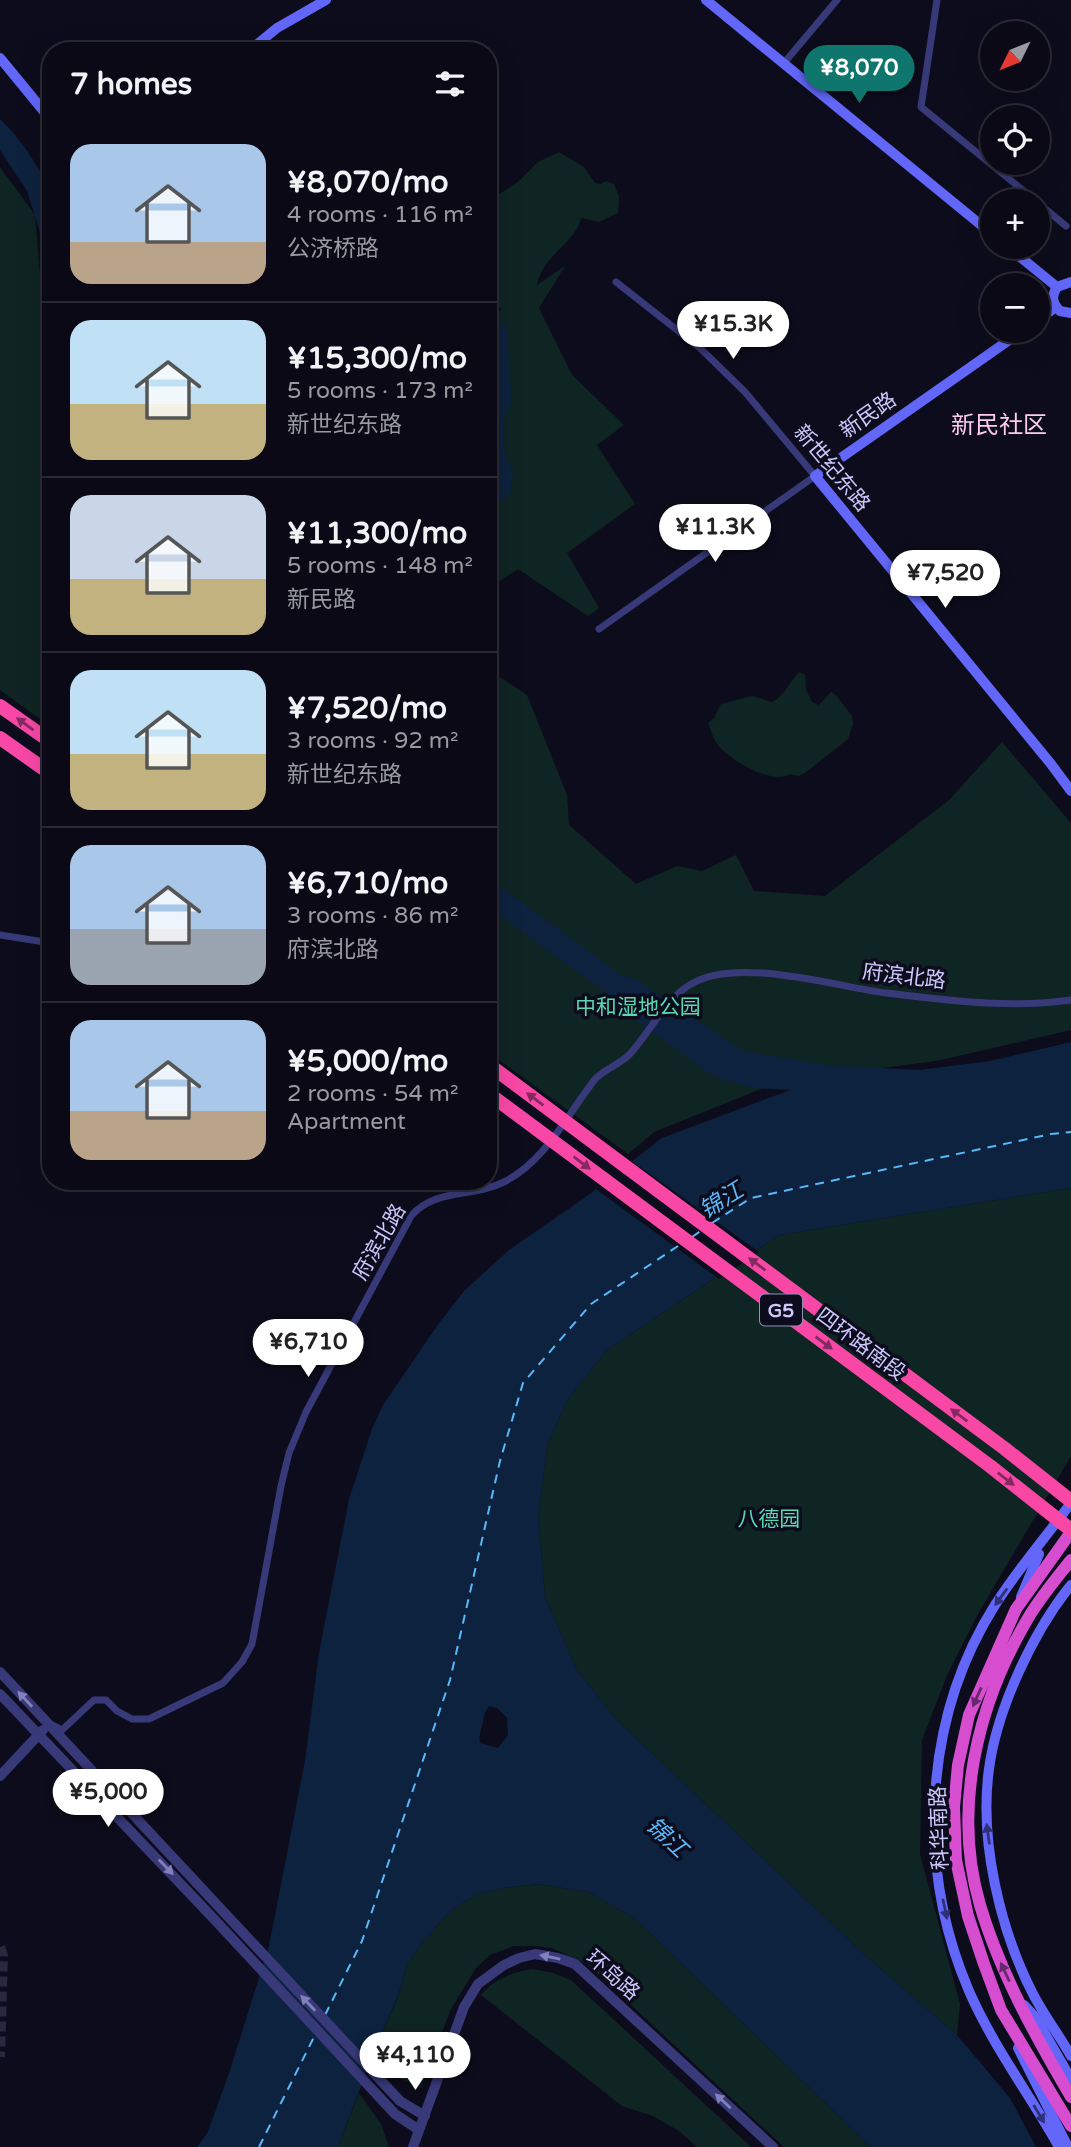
<!DOCTYPE html>
<meta charset="utf-8">
<style>
:root{--surface:#0a0915;--page:#181722;--text:#f1f3f6;--muted:#999aa0;--line:#2a2a34;--accent:#0f766e}
body{margin:0;font-family:"Varela Round","Noto Sans SC",sans-serif;background:var(--page);color:var(--text);height:100vh;display:flex;flex-direction:column;font-size:26px;white-space:nowrap}
*{box-sizing:border-box;margin:0}
p{font-size:23px;color:var(--muted)}
.icon{flex:none;width:38px;height:38px;fill:none;stroke:currentColor;stroke-width:2;stroke-linecap:round;stroke-linejoin:round}
.map{position:relative;flex:1;overflow:hidden}
.details{position:absolute;left:42px;top:42px;width:455px;height:1148px;display:flex;flex-direction:column;background:var(--surface);border-radius:28px;box-shadow:0 7px 28px #0002,0 0 0 2px var(--line)}
.details>*{flex:none}
.needle{width:46px;rotate:227deg}
.fabs{position:absolute;left:980px;top:21px;display:grid;gap:14px}
.fabs a{display:grid;place-items:center;width:70px;height:70px;border-radius:50%;background:var(--surface);box-shadow:0 7px 28px #0002,0 0 0 2px var(--line);font-size:35px}
.price{position:absolute;translate:-50% -60px;padding:0 16px;border-radius:24px;background:#fff;color:#222;font-size:23px;line-height:46px;filter:drop-shadow(0 2px 4px #0008)}
.price::after{content:'';position:absolute;left:50%;top:42px;width:21px;height:16px;margin-left:-10px;background:inherit;clip-path:polygon(0 0,100% 0,50% 100%)}
.price.active{background:var(--accent);color:#fff}
ul{padding:0;list-style:none}
li{display:flex;align-items:center;gap:21px;height:175px;padding:0 28px}
li+li{border-top:2px solid var(--line)}
li span{display:grid;place-items:center;flex:none;width:196px;height:140px;border-radius:21px;color:#555}
li>.icon{margin-inline-start:auto}
span .icon{width:84px;height:84px;fill:#fffc;stroke-width:1}
li b{font-size:30px}
h2{display:flex;justify-content:space-between;align-items:center;height:84px;padding:0 28px;font-size:30px}
.map>svg:first-child{display:block}
.green{fill:#0f2523}
.water{fill:#0d223e;fill-rule:evenodd}
.pier{fill:#0d0c1c}
.lines{fill:none;stroke-linecap:round;stroke-linejoin:round}
.ferry{stroke:#59b8fa;stroke-width:2;stroke-dasharray:9 7;stroke-linecap:butt}
.secondary-tunnel{stroke:#2a283e;stroke-width:10;stroke-dasharray:10 5;stroke-linecap:butt}
.minor{stroke:#383979;stroke-width:7}
.tertiary{stroke:#383979;stroke-width:10}
.secondary{stroke:#6267fa;stroke-width:10}
.trunk{stroke:#d64dd0;stroke-width:12}
.motorway{stroke:#f947a6;stroke-width:14}
.motorway-bridge{stroke:#f947a6;stroke-width:14}
.oneway{fill:#832a61}
.oneway2{fill:#2f3075}
.oneway3{fill:#67296d}
.oneway4{fill:#8280bb}
.labels{text-anchor:middle;stroke-width:7;stroke-linejoin:round;paint-order:stroke}
.shield{fill:#0d0c1c;stroke:#9290ba;stroke-width:2}
.shield-label{font-size:19px;font-weight:bold;fill:#cbc8fd}
.street-label{font-size:21px;fill:#cbc8fd;stroke:#0d0c1c}
.park-label{font-size:21px;fill:#58d9b2;stroke:#0d0c1c}
.water-label{font-size:23px;font-style:italic;fill:#59b8fa;stroke:#0d0c1c}
.quarter-label{font-size:24px;fill:#fdcaed;stroke:#0d0c1c}
</style>
<div class="map">
<svg width="1071" height="2147" viewBox="0 0 1071 2147">
<rect width="100%" height="100%" fill="#0d0c1c"/>
<path class="green" d="M559,152L584,167L595,183L601,184L606,181L614,184L619,197L618,213L599,222L581,218C575,244 543,254 537,285L565,266L539,308L572,375L624,425L597,445L635,504L567,553L599,608L588,616L518,569L488,589V318L501,310L495,299L488,300V202L519,181L538,162Z
M0,167L35,215L43,310L51,315V727L0,690Z
M488,669L527,695L567,795L569,825L636,884L677,866L702,871L736,855L754,891L825,896L949,800L1002,742L1071,823V1030L936,1061L781,1081L654,1132L628,1154L488,1052Z
M799,672L805,675L806,690L812,702L819,705L831,692L836,695L852,716L853,724L848,739L805,773L799,776L790,774C773,786 728,759 717,744C713,738 711,730 708,723L714,718L721,704L752,696L772,702C784,696 790,682 799,672Z
M1071,1188V1456L979,1612L948,1673L922,1740L920,1854L960,2004L957,2035L866,1956L616,1719L577,1670L545,1597L538,1517L547,1445L568,1399L606,1351L779,1235Z
M538,1884L588,1892L634,1918L871,2147H784L588,1965L552,1948L535,1946H514L490,1955L476,1968L451,2009L421,2088L391,2075L374,2052L399,1994L408,1962L425,1939L451,1911L477,1894L503,1888Z
M533,1969L553,1973L571,1980L751,2147H697L679,2131L653,2116L622,2106L481,1995C494,1979 513,1972 533,1969Z
M359,2093L381,2124L389,2147H338Z"/>
<path class="water" d="M0,119C22,140 37,164 51,192V387L43,322L40,232L27,191L0,150Z
M503,322L507,333L512,403L504,416L503,440L505,455L513,472L511,492L498,504L488,507V330Z
M488,878L621,975L637,980L743,1051L826,1065L919,1070L990,1061L1071,1042V1188L779,1235L606,1351L568,1399L547,1445L538,1517L545,1597L577,1670L616,1719L866,1956L957,2035L1010,2098L1036,2147H871L634,1918L588,1892L538,1884L503,1888L477,1894L451,1911L425,1939L408,1962L399,1993L374,2052L338,2147H197L208,2132L230,2070L269,1946L305,1761L319,1653L349,1499L372,1429L383,1405L439,1323L465,1290L509,1250L587,1196L662,1138L790,1090L752,1088L715,1077L628,1015L615,999L488,907ZM489,1706L497,1708L507,1718L508,1735L498,1748L480,1743C478,1732 484,1725 484,1714Z"/>
<path class="pier" d="M629,1159L759,1252L719,1279L593,1187Z"/>
<g class="lines">
<path class="ferry" d="M712,1223L751,1198L1051,1134L1071,1132
M692,1237L702,1230
M325,2015L362,1941L450,1680L500,1461L523,1383L591,1304L681,1244
M259,2147L315,2035"/>
<path class="secondary-tunnel" d="M0,1947L3,1955L0,2057"/>
<path class="minor" d="M937,0L921,107L1036,201
M784,63L837,0
M1038,203L1066,226
M599,629L815,476L745,392L700,348L616,282
M0,935L51,943
M52,1725L62,1730L94,1700H106L117,1711L132,1719H149L223,1683L242,1662L252,1644L281,1486L289,1453L306,1412L411,1216C435,1188 472,1198 504,1182C546,1161 568,1113 596,1078C607,1068 620,1064 630,1054C651,1031 665,998 693,983C739,957 834,986 886,993C947,1000 1010,1009 1071,1000"/>
<path class="tertiary" d="M0,1672L400,2101L425,2116
M0,1694L214,1919L395,2114L419,2130
M0,1776L43,1730
M413,2147L464,2007L478,1984L504,1965L519,1958L535,1954L558,1958L575,1964L773,2147"/>
<path class="secondary" d="M706,0L992,234
M249,51L277,28L326,0
M0,58L51,120
M1008,247L1057,287
M1071,282L1057,287C1051,296 1052,303 1060,311L1071,313
M1038,320L1056,307
M1022,331L815,476L1051,764L1071,791
M1071,1585C1033,1632 997,1709 989,1769C979,1840 1000,1929 1032,1992C1043,2014 1059,2035 1071,2056
M1021,1597L1039,1554
M1024,2005L1036,2018L1071,2079
M1018,2048L1068,2147
M1059,2147C1030,2095 993,2046 969,1991C916,1868 923,1719 995,1605C1017,1570 1046,1537 1071,1503"/>
<path class="trunk" d="M1071,1532L1016,1609L969,1715L958,1765L954,1807L956,1860L968,1916L984,1964L1001,2010L1071,2126
M1071,1560C1056,1579 1039,1599 1027,1620C977,1705 952,1809 980,1905C1000,1973 1036,2037 1071,2097"/>
<path class="motorway" d="M0,706L51,742
M0,738L51,774"/>
<path class="motorway-bridge" d="M488,1064L1004,1448L1071,1501
M488,1093L990,1466L1071,1530"/>
</g>
<defs><path id="oneway-solid" d="M-6-.8H1V-3.2L6.5 0L1 3.2V.8H-6Z" transform="scale(1.75)"/></defs>
<g class="oneway">
<use href="#oneway-solid" transform="translate(25 724) rotate(-144)"/>
<use href="#oneway-solid" transform="translate(535 1099) rotate(-143)"/>
<use href="#oneway-solid" transform="translate(582 1163) rotate(37)"/>
<use href="#oneway-solid" transform="translate(757 1264) rotate(-143)"/>
<use href="#oneway-solid" transform="translate(824 1343) rotate(37)"/>
<use href="#oneway-solid" transform="translate(959 1415) rotate(-143)"/>
<use href="#oneway-solid" transform="translate(1006 1479) rotate(38)"/>
</g>
<g class="oneway2">
<use href="#oneway-solid" transform="translate(1001 1597) rotate(126)"/>
<use href="#oneway-solid" transform="translate(988 1834) rotate(-98)"/>
<use href="#oneway-solid" transform="translate(945 1909) rotate(78)"/>
<use href="#oneway-solid" transform="translate(1039 2114) rotate(59)"/>
</g>
<g class="oneway3">
<use href="#oneway-solid" transform="translate(977 1697) rotate(114)"/>
<use href="#oneway-solid" transform="translate(1005 1972) rotate(-115)"/>
</g>
<g class="oneway4">
<use href="#oneway-solid" transform="translate(25 1699) rotate(-133)"/>
<use href="#oneway-solid" transform="translate(166 1867) rotate(46)"/>
<use href="#oneway-solid" transform="translate(550 1957) rotate(-168)"/>
<use href="#oneway-solid" transform="translate(308 2003) rotate(-133)"/>
<use href="#oneway-solid" transform="translate(723 2101) rotate(-137)"/>
</g>
<g class="labels">
<rect class="shield" x="760" y="1294.5" width="42" height="31" rx="5"/>
<g class="shield-label">
<text x="781" y="1317">G5</text>
</g>
<g class="street-label">
<text transform="translate(868 415) rotate(-35)" y="7">新民路</text>
<text transform="translate(832 468) rotate(50)" y="7">新世纪东路</text>
<text transform="translate(904 976) rotate(7)" y="7">府滨北路</text>
<text transform="translate(379 1242) rotate(-60)" y="7">府滨北路</text>
<text transform="translate(861 1344) rotate(37)" y="7">四环路南段</text>
<text transform="translate(939 1828) rotate(-92)" y="7">科华南路</text>
<text transform="translate(613 1975) rotate(41)" y="7">环岛路</text>
</g>
<g class="park-label">
<text x="638" y="1014">中和湿地公园</text>
<text x="769" y="1526">八德园</text>
</g>
<g class="water-label">
<text transform="translate(721 1200) rotate(-32)" y="8">锦江</text>
<text transform="translate(667 1837) rotate(43)" y="8">锦江</text>
</g>
<g class="quarter-label">
<text x="999" y="433">新民社区</text>
</g>
</g>
</svg>
<div class="fabs">
<a><svg class="needle" viewBox="-14 -14 28 28"><path d="M0-13l5 13h-10z" fill="#e53935"/><path d="M0 13l5-13h-10z" fill="#999aa0"/></svg></a>
<a><svg class="icon" aria-label="locate" viewBox="0 0 24 24"><circle cx="12" cy="12" r="6"/><path d="M12 2v4M12 18v4M2 12h4M18 12h4"/></svg></a>
<a>+</a>
<a>−</a>
</div>
<b class="price active" style="left:859px;top:105px">¥8,070</b>
<b class="price" style="left:733px;top:361px">¥15.3K</b>
<b class="price" style="left:715px;top:564px">¥11.3K</b>
<b class="price" style="left:945px;top:610px">¥7,520</b>
<b class="price" style="left:308px;top:1379px">¥6,710</b>
<b class="price" style="left:108px;top:1829px">¥5,000</b>
<b class="price" style="left:415px;top:2092px">¥4,110</b>
<section class="details">
<h2>7 homes<svg class="icon" aria-label="filters" viewBox="0 0 24 24"><path d="M4 7h16M4 17h16"/><circle cx="9" cy="7" r="2"/><circle cx="15" cy="17" r="2"/></svg></h2>
<ul>
<li><span style="background:linear-gradient(#a9c7e8 70%,#b9a48a 0)"><svg class="icon" aria-label="home" viewBox="0 0 24 24"><path d="M3 11l9-7 9 7M6 9v11h12V9"/></svg></span><div><b>¥8,070/mo</b><p>4 rooms · 116 m²</p><p>公济桥路</p></div></li>
<li><span style="background:linear-gradient(#bfe0f5 60%,#c2b280 0)"><svg class="icon" aria-label="home" viewBox="0 0 24 24"><path d="M3 11l9-7 9 7M6 9v11h12V9"/></svg></span><div><b>¥15,300/mo</b><p>5 rooms · 173 m²</p><p>新世纪东路</p></div></li>
<li><span style="background:linear-gradient(#c9d6e8 60%,#c2b280 0)"><svg class="icon" aria-label="home" viewBox="0 0 24 24"><path d="M3 11l9-7 9 7M6 9v11h12V9"/></svg></span><div><b>¥11,300/mo</b><p>5 rooms · 148 m²</p><p>新民路</p></div></li>
<li><span style="background:linear-gradient(#bfe0f5 60%,#c2b280 0)"><svg class="icon" aria-label="home" viewBox="0 0 24 24"><path d="M3 11l9-7 9 7M6 9v11h12V9"/></svg></span><div><b>¥7,520/mo</b><p>3 rooms · 92 m²</p><p>新世纪东路</p></div></li>
<li><span style="background:linear-gradient(#a9c7e8 60%,#9aa5b1 0)"><svg class="icon" aria-label="home" viewBox="0 0 24 24"><path d="M3 11l9-7 9 7M6 9v11h12V9"/></svg></span><div><b>¥6,710/mo</b><p>3 rooms · 86 m²</p><p>府滨北路</p></div></li>
<li><span style="background:linear-gradient(#a9c7e8 65%,#b9a48a 0)"><svg class="icon" aria-label="home" viewBox="0 0 24 24"><path d="M3 11l9-7 9 7M6 9v11h12V9"/></svg></span><div><b>¥5,000/mo</b><p>2 rooms · 54 m²</p><p>Apartment</p></div></li>
</ul>
</section>
</div>
